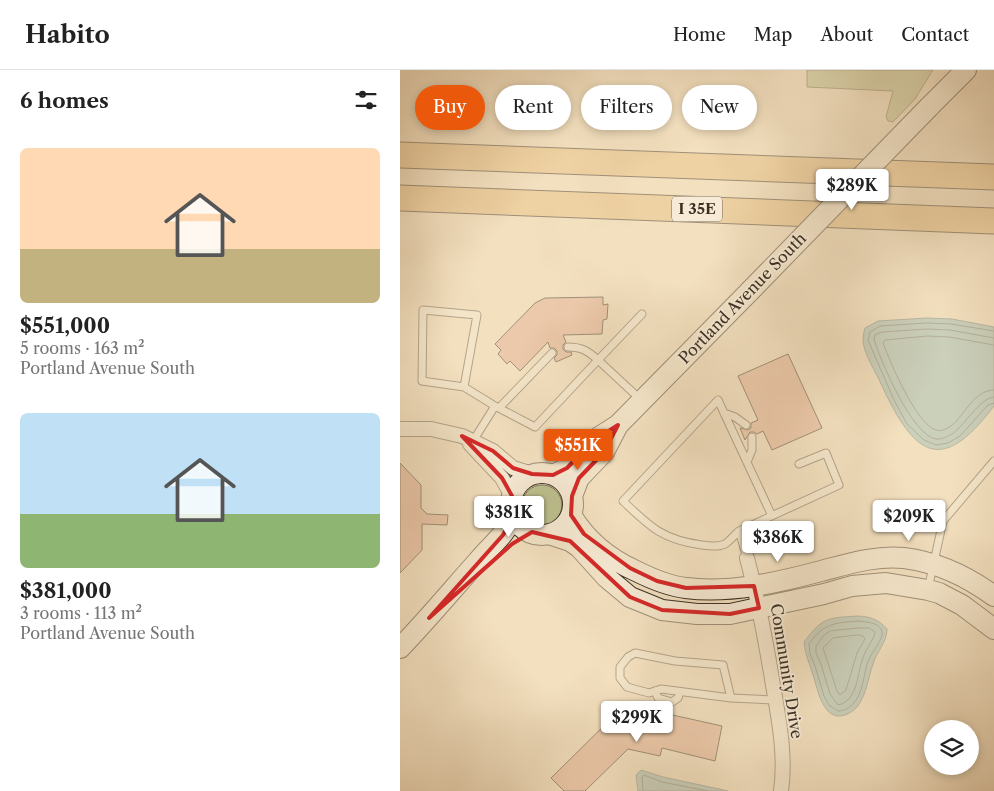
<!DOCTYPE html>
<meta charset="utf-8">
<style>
:root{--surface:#fff;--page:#f6f6f6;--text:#222;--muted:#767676;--line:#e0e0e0;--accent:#ea580c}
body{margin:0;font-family:"Libre Caslon Text",serif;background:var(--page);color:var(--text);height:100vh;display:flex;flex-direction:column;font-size:19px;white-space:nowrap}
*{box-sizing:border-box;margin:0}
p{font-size:16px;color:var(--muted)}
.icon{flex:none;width:28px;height:28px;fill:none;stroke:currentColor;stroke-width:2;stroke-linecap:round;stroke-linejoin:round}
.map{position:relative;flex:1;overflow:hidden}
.sheet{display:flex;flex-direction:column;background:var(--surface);width:400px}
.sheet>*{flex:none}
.top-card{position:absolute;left:15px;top:15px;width:475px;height:45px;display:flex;gap:10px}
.controls{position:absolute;left:524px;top:650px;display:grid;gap:10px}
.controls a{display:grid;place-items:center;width:55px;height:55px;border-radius:50%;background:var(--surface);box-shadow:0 2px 8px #0003;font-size:25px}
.price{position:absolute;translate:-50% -42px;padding:0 11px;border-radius:5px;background:#fff;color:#222;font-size:16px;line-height:32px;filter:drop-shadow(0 1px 2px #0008)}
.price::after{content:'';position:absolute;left:50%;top:30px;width:15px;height:11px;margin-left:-8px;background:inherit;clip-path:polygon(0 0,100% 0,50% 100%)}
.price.active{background:var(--accent);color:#fff}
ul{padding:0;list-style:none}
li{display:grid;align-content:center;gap:10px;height:265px;padding:0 20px}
li span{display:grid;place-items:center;height:155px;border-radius:8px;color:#555}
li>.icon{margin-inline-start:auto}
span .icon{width:90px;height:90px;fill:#fffc;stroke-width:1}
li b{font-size:21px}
h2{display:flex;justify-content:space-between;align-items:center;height:60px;padding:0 20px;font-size:21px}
.chip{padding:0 18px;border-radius:22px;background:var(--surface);box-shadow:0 2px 8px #0003;font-size:18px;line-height:45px}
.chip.active{background:var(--accent);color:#fff}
header{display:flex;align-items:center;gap:30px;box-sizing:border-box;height:70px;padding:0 25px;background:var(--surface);border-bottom:1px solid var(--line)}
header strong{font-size:24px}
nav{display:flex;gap:28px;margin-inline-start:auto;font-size:18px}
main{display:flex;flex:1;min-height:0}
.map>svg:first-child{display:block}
.green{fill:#bec190;stroke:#7d785a}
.water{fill:#9bbdb5;stroke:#75857b}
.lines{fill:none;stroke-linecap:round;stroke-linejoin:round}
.shore{stroke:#6c766d;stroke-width:1}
.building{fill:#e5ae91;stroke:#3c3025}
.lane-casing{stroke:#6a5c4c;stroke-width:9}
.street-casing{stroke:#6a5c4c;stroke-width:16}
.secondary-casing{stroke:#3c3025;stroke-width:22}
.highway-casing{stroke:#3c3025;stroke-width:27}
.lane{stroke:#f7ebd5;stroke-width:7}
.street{stroke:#f7ebd5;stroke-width:14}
.secondary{stroke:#f7ebd5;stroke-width:20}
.highway{stroke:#eac080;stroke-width:25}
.secondary-bridge-casing{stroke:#3c3025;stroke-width:22;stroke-linecap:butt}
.secondary-bridge{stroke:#f7ebd5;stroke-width:20}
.marked{fill:none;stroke:#d62828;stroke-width:4;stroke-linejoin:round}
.labels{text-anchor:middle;stroke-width:4;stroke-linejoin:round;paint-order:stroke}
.shield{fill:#f7ebd5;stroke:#74685a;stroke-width:1}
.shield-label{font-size:15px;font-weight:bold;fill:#3c3025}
.street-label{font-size:16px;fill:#3c3025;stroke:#f7ebd5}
</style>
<header>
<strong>Habito</strong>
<nav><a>Home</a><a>Map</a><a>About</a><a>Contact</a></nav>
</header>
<main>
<section class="sheet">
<h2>6 homes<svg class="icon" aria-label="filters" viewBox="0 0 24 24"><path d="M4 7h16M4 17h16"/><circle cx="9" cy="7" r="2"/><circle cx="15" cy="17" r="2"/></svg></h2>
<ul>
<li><span style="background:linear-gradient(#ffd9b3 65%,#c2b280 0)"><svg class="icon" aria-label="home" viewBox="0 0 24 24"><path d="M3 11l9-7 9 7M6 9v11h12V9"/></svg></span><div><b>$551,000</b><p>5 rooms · 163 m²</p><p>Portland Avenue South</p></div></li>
<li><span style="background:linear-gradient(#bfe0f5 65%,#8fb573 0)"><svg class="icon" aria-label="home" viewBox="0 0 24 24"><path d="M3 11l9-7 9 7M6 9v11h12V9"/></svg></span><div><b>$381,000</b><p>3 rooms · 113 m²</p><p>Portland Avenue South</p></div></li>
</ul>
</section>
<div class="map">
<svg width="594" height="721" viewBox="0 0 594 721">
<rect width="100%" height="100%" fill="#f3e0bf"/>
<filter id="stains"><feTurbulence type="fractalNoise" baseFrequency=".004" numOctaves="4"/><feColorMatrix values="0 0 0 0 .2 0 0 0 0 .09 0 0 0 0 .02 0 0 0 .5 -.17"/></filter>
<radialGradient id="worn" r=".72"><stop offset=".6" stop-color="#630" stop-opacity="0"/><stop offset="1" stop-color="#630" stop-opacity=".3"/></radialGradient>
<path class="green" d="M407,0H533L515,29L493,52L488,51L486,47L493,21L407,17Z
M122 435a20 20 0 1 1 40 0a20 20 0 1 1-40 0Z"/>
<path class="water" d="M527,248L552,249L594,257V336C542,405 515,387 482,316C477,304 463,283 463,270C463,266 464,262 465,258L478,251Z
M458,546C471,547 478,549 487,559C487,572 477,581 473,594C468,608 467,624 457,637C454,640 449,644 445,645C423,652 418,620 413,605C410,594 405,585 404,572C423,547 427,548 458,546Z
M241,700L263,707L328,721H238L236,705Z"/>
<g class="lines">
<path class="shore" d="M594,261L551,254L527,253L480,256L470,262L468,270L494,330L507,354L524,370L536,375L548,373L560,366L588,335L594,333
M594,268L550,260L527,259L482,262L475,265L474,269C481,292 512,365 536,369C543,370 553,364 557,360C567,351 581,328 594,327
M594,275L549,267L527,266L485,270L483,272C489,291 517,355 536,360C541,362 546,359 551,356C565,345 574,320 594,320
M458,551C466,552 479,552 482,561C484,569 472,582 469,589C463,603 464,624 452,635C448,639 443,641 438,641L429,635L424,626L415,596L410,584L409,574C424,553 434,553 458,551Z
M458,558H469L474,561L475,564C472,571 467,578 464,585C457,600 459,631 438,635L430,624L421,594L416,583V576L424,565L430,561Z
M458,565L463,566L465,569L457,583L446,620L440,625L437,621L423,578L433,568Z
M243,721L242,708L244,705L262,712L308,721"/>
</g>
<path class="building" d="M203,227V235L208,234L207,249L203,250L202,264L163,265L166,272L163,275V279L166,282H171L172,285L156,292L154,288L157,285V281L154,278H150L148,272L120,301L110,291L107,294L98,284L101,280L95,274L135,233L145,228Z
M388,284L422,358L372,380L363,361L357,364L354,362H350L345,370L340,358L348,360L351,358V353L358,350L338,306Z
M0,393L21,415V438L27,444L48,445L47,455L22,454V480L0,503Z
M257,633L270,637L268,644L322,656L315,691L262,678L260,686L228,679L185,721H164L151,708L226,634L255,641Z"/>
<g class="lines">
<g class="lane-casing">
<path id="lane" d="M168,277C182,277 188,281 198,290L242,244
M64,317L77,245L23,240L22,311L64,317L95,336
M99,338L152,283
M324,343L335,347L346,355
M73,371L95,336L135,357L198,290L240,329
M347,392L352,380V367
M339,461C335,464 330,471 325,474C319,477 308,476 302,475C263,470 250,457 223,431L318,330L372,446
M347,488L339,461L439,415L426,383L399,394
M528,519L543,451L594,391
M255,621L258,628L272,632L278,628L280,622
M331,628L323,595L275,591L235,583L228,587L220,597V608L227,617L249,623L261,619L331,628L375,630"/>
</g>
<g class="street-casing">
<path id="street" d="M0,359H31L62,366L93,381L113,398L132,404
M70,374L102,408L112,426
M347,488C358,530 366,572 373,615C379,650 386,686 381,721"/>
</g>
<g class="secondary-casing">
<path id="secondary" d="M529,37L566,0
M111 434a31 31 0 1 1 62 0a31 31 0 1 1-62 0Z
M153,405L167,398L193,371L218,355L350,221
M172,426L179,408L204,382L217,357
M171,445C186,470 209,489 236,501C252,509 268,516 286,518C329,524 380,512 421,501C448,494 476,485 504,488C536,492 568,507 594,526
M149,464L170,471L179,477L206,507L230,527L262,540L297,544H330L424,524L452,516L486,513L528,520L539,523L562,535L594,559
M0,578C27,550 52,520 78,491C93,473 104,467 114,445"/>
</g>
<g class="highway-casing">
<path id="highway" d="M0,85L594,107
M0,128L594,151"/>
</g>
<use href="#lane" class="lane"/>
<use href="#street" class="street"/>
<use href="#secondary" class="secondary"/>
<use href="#highway" class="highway"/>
<g class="secondary-bridge-casing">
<path id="secondary-bridge" d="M350,221L529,37"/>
</g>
<use href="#secondary-bridge" class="secondary-bridge"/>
</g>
<path d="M0 0H594V721H0ZM218,355L204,382L179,408L172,426L171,445L184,464L230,498L257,511L286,518L354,516L359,538L330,544L262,540L230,527L170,471L132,462L112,474L29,548L103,465L114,445L112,426L102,408L62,366L93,381L113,398L132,404L153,405L167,398L193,371Z" fill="#f3e0bf" fill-opacity=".55" fill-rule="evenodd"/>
<path class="marked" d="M218,355L204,382L179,408L172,426L171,445L184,464L230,498L257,511L286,518L354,516L359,538L330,544L262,540L230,527L170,471L132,462L112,474L29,548L103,465L114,445L112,426L102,408L62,366L93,381L113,398L132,404L153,405L167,398L193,371Z"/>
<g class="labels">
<rect class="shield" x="272" y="126.5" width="50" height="25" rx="4"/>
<g class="shield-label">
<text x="297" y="144">I 35E</text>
</g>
<g class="street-label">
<text transform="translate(342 228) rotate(-46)" y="6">Portland Avenue South</text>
<text transform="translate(387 601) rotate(81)" y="6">Community Drive</text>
</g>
</g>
<rect width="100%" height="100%" filter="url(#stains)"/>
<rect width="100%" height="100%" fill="url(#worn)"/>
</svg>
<div class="controls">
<a><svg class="icon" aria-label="layers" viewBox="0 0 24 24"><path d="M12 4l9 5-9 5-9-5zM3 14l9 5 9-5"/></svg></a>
</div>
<b class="price" style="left:452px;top:141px">$289K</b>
<b class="price active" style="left:178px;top:401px">$551K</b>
<b class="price" style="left:109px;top:468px">$381K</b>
<b class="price" style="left:509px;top:472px">$209K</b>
<b class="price" style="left:378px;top:493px">$386K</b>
<b class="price" style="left:237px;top:673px">$299K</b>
<div class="top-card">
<a class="chip active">Buy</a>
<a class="chip">Rent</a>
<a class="chip">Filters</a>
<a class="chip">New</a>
</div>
</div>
</main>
